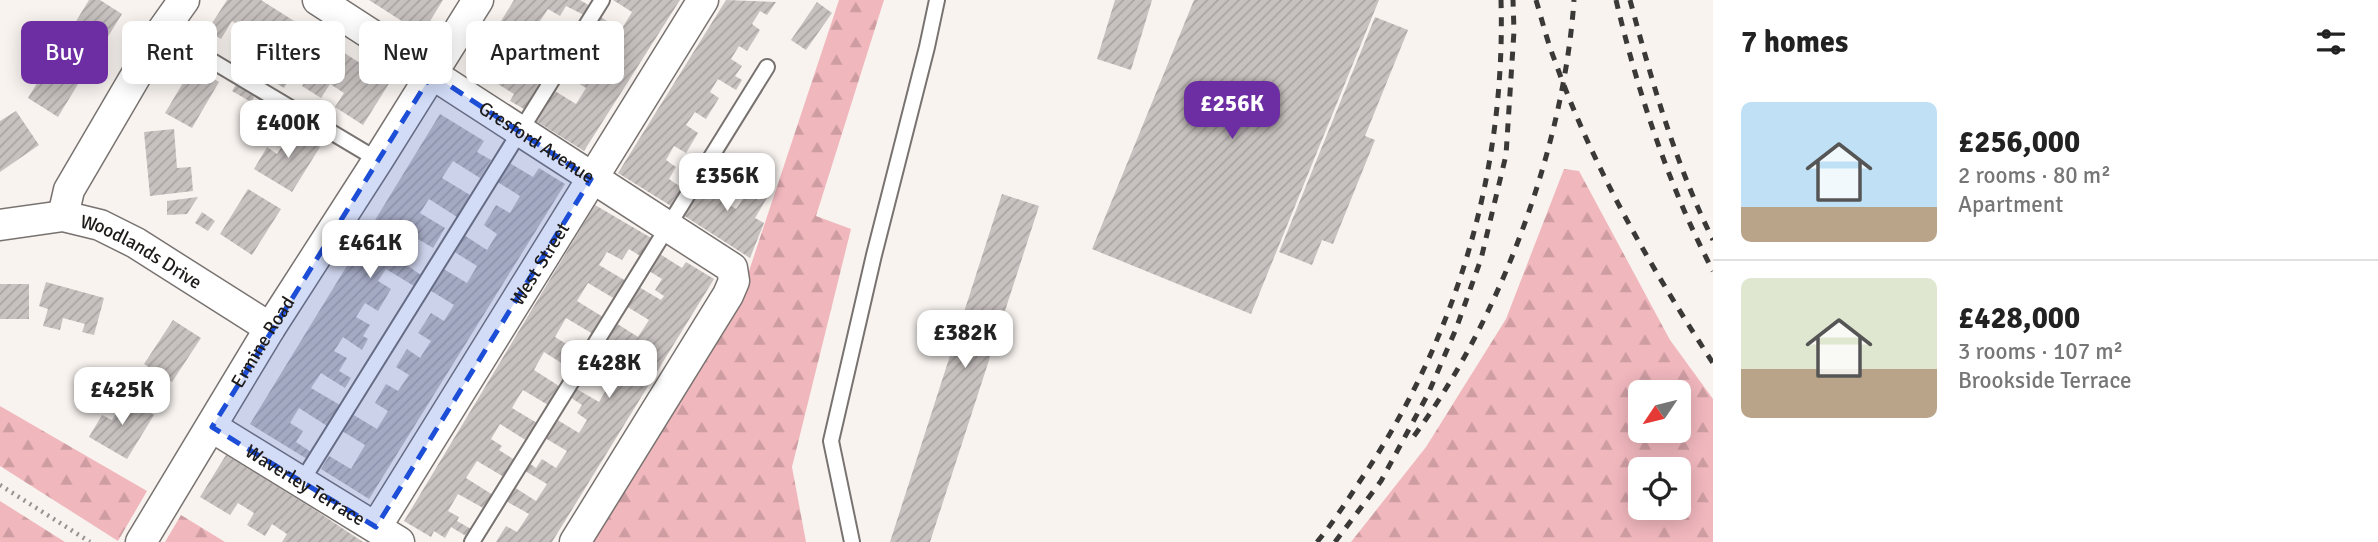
<!DOCTYPE html>
<meta charset="utf-8">
<style>
:root{--surface:#fff;--page:#f2f2f2;--text:#222;--muted:#767676;--line:#e0e0e0;--accent:#6e2ea3}
body{margin:0;font-family:Signika,sans-serif;background:var(--page);color:var(--text);height:100vh;display:flex;flex-direction:column;font-size:26px;white-space:nowrap}
*{box-sizing:border-box;margin:0}
p{font-size:23px;color:var(--muted)}
.icon{flex:none;width:38px;height:38px;fill:none;stroke:currentColor;stroke-width:2;stroke-linecap:round;stroke-linejoin:round}
.map{position:relative;flex:1;overflow:hidden}
.panel{display:flex;flex-direction:column;background:var(--surface);width:665px}
.panel>*{flex:none}
.guide{position:absolute;left:21px;top:21px;width:665px;height:63px;display:flex;gap:14px}
.needle{width:46px;rotate:235deg}
.buttons{position:absolute;left:1628px;top:380px;display:grid;gap:14px}
.buttons a{display:grid;place-items:center;width:63px;height:63px;border-radius:10px;background:var(--surface);box-shadow:0 4px 18px #0003;font-size:35px}
.price{position:absolute;translate:-50% -60px;padding:0 16px;border-radius:14px;background:#fff;color:#222;font-size:23px;line-height:46px;filter:drop-shadow(0 2px 4px #0008)}
.price::after{content:'';position:absolute;left:50%;top:42px;width:21px;height:16px;margin-left:-10px;background:inherit;clip-path:polygon(0 0,100% 0,50% 100%)}
.price.current{background:var(--accent);color:#fff}
ul{padding:0;list-style:none}
li{display:flex;align-items:center;gap:21px;height:175px;padding:0 28px}
li+li{border-top:2px solid var(--line)}
li span{display:grid;place-items:center;flex:none;width:196px;height:140px;border-radius:10px;color:#555}
li>.icon{margin-inline-start:auto}
span .icon{width:84px;height:84px;fill:#fffc;stroke-width:1}
li b{font-size:30px}
h2{display:flex;justify-content:space-between;align-items:center;height:84px;padding:0 28px;font-size:30px}
.chip{padding:0 24px;border-radius:10px;background:var(--surface);box-shadow:0 4px 18px #0003;font-size:24px;line-height:63px}
.chip.current{background:var(--accent);color:#fff}
main{display:flex;flex:1;min-height:0}
.map>svg:first-child{display:block}
.forest{fill:url(#forest-firs);fill-rule:evenodd}
.building{fill:url(#building-hatch)}
.lines{fill:none;stroke-linecap:round;stroke-linejoin:round}
.lane-casing{stroke:#787370;stroke-width:18}
.street-casing{stroke:#787370;stroke-width:33}
.path{stroke:#979391;stroke-width:4.5;stroke-dasharray:2 5;stroke-linecap:butt}
.lane{stroke:#fff;stroke-width:14}
.street{stroke:#fff;stroke-width:30}
.rail{stroke:#3b3937;stroke-width:5;stroke-dasharray:9 9;stroke-linecap:butt}
.marked{fill:#1d4ed8;fill-opacity:0.2;stroke:#1d4ed8;stroke-width:5;stroke-dasharray:14 9;stroke-linejoin:round}
.labels{text-anchor:middle;stroke-width:5;stroke-linejoin:round;paint-order:stroke}
.street-label{font-size:19px;fill:#1e1c1b;stroke:#fff}
</style>
<main>
<div class="map">
<svg width="1713" height="542" viewBox="0 0 1713 542">
<defs>
<pattern id="forest-firs" width="22" height="20" patternUnits="userSpaceOnUse" patternTransform="scale(1.75)"><rect width="22" height="20" fill="#f0b7bd"/><path d="M5 1l3.5 6h-7zM16 11l3.5 6h-7z" fill="#cd9da2"/></pattern>
<pattern id="building-hatch" width="6" height="6" patternUnits="userSpaceOnUse" patternTransform="scale(1.75)"><rect width="6" height="6" fill="#c7c1bf"/><path d="M-1 1l2-2M0 6l6-6M5 7l2-2" fill="none" stroke="#aaa5a4"/></pattern>
</defs>
<rect width="100%" height="100%" fill="#f8f3ef"/>
<path class="forest" d="M839,0H884L816,216L851,229L792,467L806,542H589L738,304Z
M1564,169L1579,171L1670,340L1713,399V542H1351L1426,447L1506,319ZM1678,392V430H1640V392ZM1678,469V508H1640V469Z
M0,406L147,491L118,541L0,466Z
M0,501L65,542H0Z
M181,515L225,542H165Z"/>
<path class="building" d="M89,0H100L122,14L94,59L64,41Z
M227,0H261L390,82L363,125L335,107L344,93L330,84L321,98L302,86L312,71L299,63L284,88L262,75L278,49L266,41L256,57L235,43L244,29L232,21L221,39L207,31Z
M369,0H443L422,34Z
M514,0H580L590,6L584,15L566,6L560,16L548,9L540,21L552,29L547,40L540,51L528,43L519,58L546,74L524,109L510,101L514,94L472,68Z
M613,0H680L584,151L536,121L555,91L576,104L586,88L563,74L570,63L582,71L588,61L598,67L610,48L587,34L599,16L621,30L632,12Z
M726,0L776,2L767,15L760,11L752,24L760,30L747,51L739,46L731,59L742,66L735,76L742,80L736,90L718,79L710,92L719,98L706,119L695,112L686,125L698,133L686,153L674,146L666,160L676,167L669,179L682,188L671,206L618,173Z
M1115,0H1152L1131,70L1097,59Z
M1194,0H1379L1251,314L1092,249Z
M817,2L832,13L806,50L791,40Z
M1375,17L1408,30L1365,136L1375,140L1333,244L1322,240L1312,265L1279,252Z
M56,52L86,71L58,117L28,98Z
M193,66L219,82L192,128L165,113Z
M239,80L258,91L251,102L232,91Z
M262,96L284,110L276,123L253,109Z
M16,111L39,145L0,172V121Z
M440,114L484,141L477,152L491,160L480,178L453,161L442,178L470,195L457,217L429,199L420,213L445,228L433,248L408,233L403,240L399,247L414,256L408,266L421,275L414,286L386,269L378,281L391,289L378,311L365,303L356,317L370,325L363,336L368,339L362,350L343,337L338,345L334,351L347,358L339,371L351,378L345,388L321,373L311,388L340,405L334,415L327,426L299,408L290,423L303,431L296,442L311,452L307,459L250,424Z
M282,126L320,147L292,192L254,169L267,147L277,154L285,142L276,137Z
M174,129L177,168L191,167L193,191L150,196L144,132Z
M508,162L533,177L539,168L565,184L369,499L321,469L329,456L351,469L365,445L342,431L352,414L377,429L388,411L375,403L386,384L398,391L409,375L396,367L407,349L420,358L431,341L418,333L424,324L431,313L444,321L454,305L428,289L442,268L467,283L477,266L453,251L464,235L487,250L497,234L484,225L496,205L510,213L520,196L496,181Z
M727,164L739,172L729,188L737,193L730,205L736,209L747,193L759,200L761,195L767,198L755,218L764,223L750,258L683,215L702,184L706,187L713,175L718,178Z
M248,189L281,209L252,255L220,234Z
M1002,194L1039,206L930,542H890Z
M198,197L187,214L167,215V201Z
M595,205L653,239L642,257L629,249L622,260L607,252L599,265L626,281L615,299L588,283L577,301L603,317L593,334L566,318L555,337L581,353L571,369L544,352L534,370L559,386L548,405L523,390L519,396L512,408L537,423L527,441L500,424L491,439L502,446L499,450L515,460L504,477L477,461L466,478L493,495L485,509L458,494L448,511L459,517L457,521L471,529L466,536L451,527L445,538L434,531L431,537L404,521Z
M202,212L215,221L208,231L195,223Z
M660,254L682,268L686,262L714,279L552,542H496L506,526L517,532L529,514L506,501L514,487L536,501L547,484L525,471L529,463L536,468L542,459L556,468L567,451L545,438L556,419L579,433L587,420L577,413L582,405L570,397L575,388L599,402L609,385L586,371L596,355L619,369L629,353L606,339L616,323L638,337L649,320L626,306L639,287L661,300L664,296L655,290L662,279L649,271Z
M46,282L104,298L94,335L82,332L85,324L63,318L60,330L43,326L48,309L39,306Z
M0,284H29V319H0Z
M173,320L201,338L172,382L144,364Z
M120,394L154,415L127,459L89,437L102,415L112,420L119,409L114,406Z
M226,455L315,510L363,542H282L287,534L272,524L265,536L247,525L254,513L238,503L230,515L200,497Z"/>
<g class="lines">
<g class="lane-casing">
<path id="lane" d="M162,31L378,160
M302,481L602,0
M472,542L767,67
M852,542L831,441L874,255L927,47L937,0"/>
</g>
<g class="street-casing">
<g id="street">
<path id="s1" d="M318,0L732,268L734,281L728,295L575,542"/>
<path d="M63,216L69,190L162,31L184,0"/>
<path id="s2" d="M0,225L63,216L100,225L136,243L270,328"/>
<path id="s3" d="M212,427L399,542"/>
<path id="s4" d="M376,527L703,0"/>
<path id="s5" d="M141,542L270,328L378,160L478,0"/>
</g>
</g>
<path class="path" d="M0,485L90,542"/>
<use href="#lane" class="lane"/>
<use href="#street" class="street"/>
<path class="rail" d="M1536,0C1542,20 1547,41 1555,61C1593,168 1651,268 1713,363
M1616,0C1638,93 1669,187 1713,271
M1630,0C1652,82 1675,163 1713,240
M1414,436C1501,318 1564,146 1574,0
M1317,542C1333,523 1346,502 1360,481C1456,340 1506,171 1501,0
M1335,542L1381,481L1428,394L1456,329L1481,259L1506,155L1514,31L1513,0"/>
</g>
<path class="marked" d="M432,74L591,179L376,527L212,427Z"/>
<g class="labels">
<g class="street-label">
<text dy="7" stroke="none"><textPath href="#s1" startOffset="261">Gresford Avenue</textPath></text>
<text dy="7" stroke="none"><textPath href="#s2" startOffset="150">Woodlands Drive</textPath></text>
<text dy="7" stroke="none"><textPath href="#s4" startOffset="310">West Street</textPath></text>
<text dy="7" stroke="none"><textPath href="#s5" startOffset="234">Ermine Road</textPath></text>
<text dy="7" stroke="none"><textPath href="#s3" startOffset="110">Waverley Terrace</textPath></text>
</g>
</g>
</svg>
<div class="buttons">
<a><svg class="needle" viewBox="-14 -14 28 28"><path d="M0-13l5 13h-10z" fill="#e53935"/><path d="M0 13l5-13h-10z" fill="#767676"/></svg></a>
<a><svg class="icon" aria-label="locate" viewBox="0 0 24 24"><circle cx="12" cy="12" r="6"/><path d="M12 2v4M12 18v4M2 12h4M18 12h4"/></svg></a>
</div>
<b class="price current" style="left:1232px;top:141px">£256K</b>
<b class="price" style="left:288px;top:160px">£400K</b>
<b class="price" style="left:727px;top:213px">£356K</b>
<b class="price" style="left:370px;top:280px">£461K</b>
<b class="price" style="left:965px;top:370px">£382K</b>
<b class="price" style="left:609px;top:400px">£428K</b>
<b class="price" style="left:122px;top:427px">£425K</b>
<div class="guide">
<a class="chip current">Buy</a>
<a class="chip">Rent</a>
<a class="chip">Filters</a>
<a class="chip">New</a>
<a class="chip">Apartment</a>
</div>
</div>
<section class="panel">
<h2>7 homes<svg class="icon" aria-label="filters" viewBox="0 0 24 24"><path d="M4 7h16M4 17h16"/><circle cx="9" cy="7" r="2"/><circle cx="15" cy="17" r="2"/></svg></h2>
<ul>
<li><span style="background:linear-gradient(#bfe0f5 75%,#b9a48a 0)"><svg class="icon" aria-label="home" viewBox="0 0 24 24"><path d="M3 11l9-7 9 7M6 9v11h12V9"/></svg></span><div><b>£256,000</b><p>2 rooms · 80 m²</p><p>Apartment</p></div></li>
<li><span style="background:linear-gradient(#dfe7d0 65%,#b9a48a 0)"><svg class="icon" aria-label="home" viewBox="0 0 24 24"><path d="M3 11l9-7 9 7M6 9v11h12V9"/></svg></span><div><b>£428,000</b><p>3 rooms · 107 m²</p><p>Brookside Terrace</p></div></li>
</ul>
</section>
</main>
